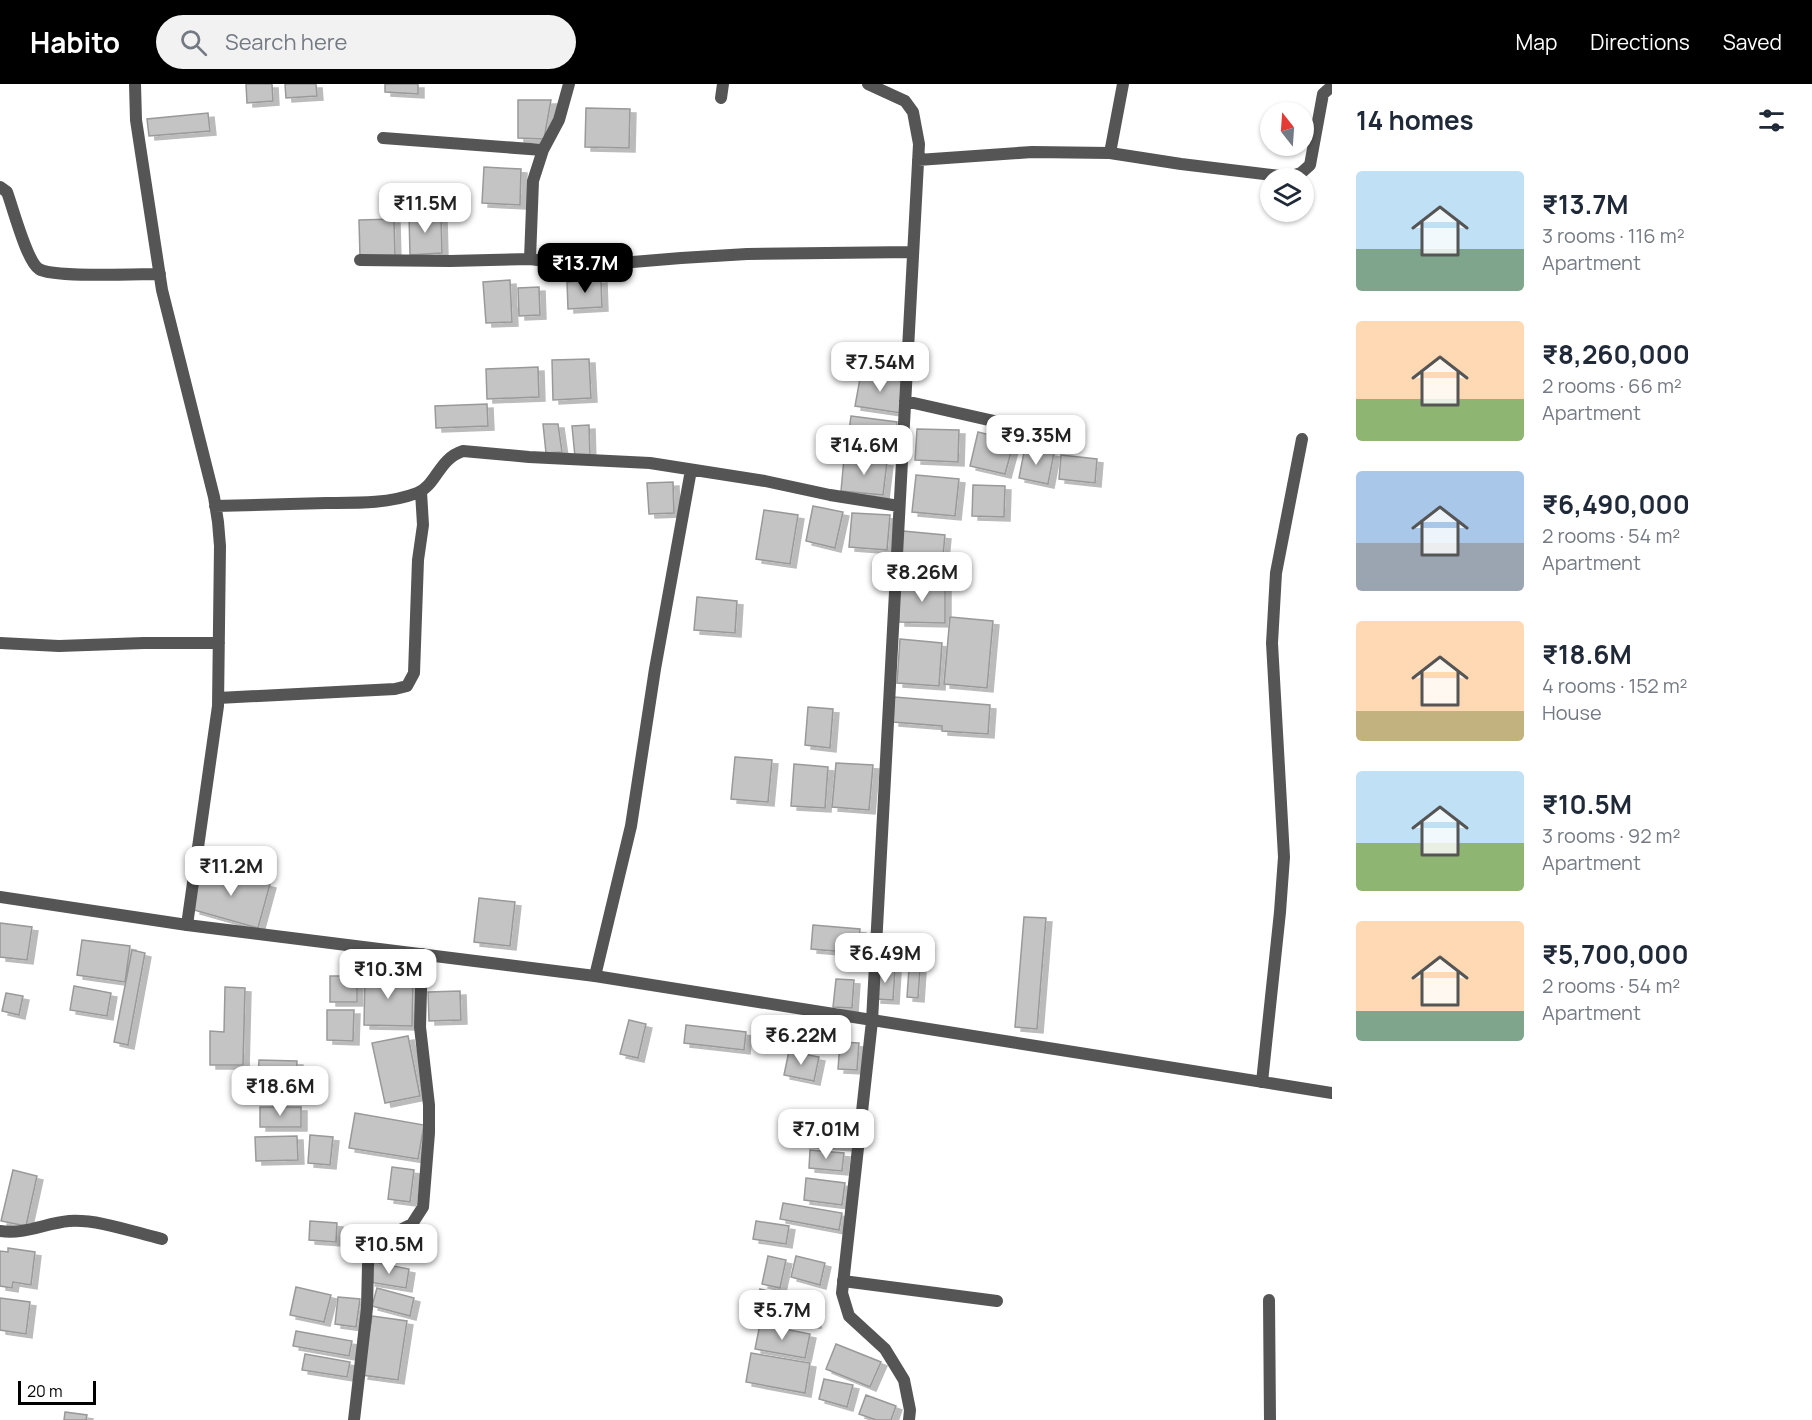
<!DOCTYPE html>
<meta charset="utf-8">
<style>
:root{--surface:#fff;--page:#f2f2f3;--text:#1f2937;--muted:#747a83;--accent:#000}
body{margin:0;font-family:Manrope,sans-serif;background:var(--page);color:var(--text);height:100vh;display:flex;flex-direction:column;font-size:22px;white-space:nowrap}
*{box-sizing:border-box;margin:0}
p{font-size:20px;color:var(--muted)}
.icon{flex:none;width:33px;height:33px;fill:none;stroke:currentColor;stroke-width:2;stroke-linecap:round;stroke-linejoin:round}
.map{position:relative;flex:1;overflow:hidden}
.details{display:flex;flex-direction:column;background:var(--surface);width:480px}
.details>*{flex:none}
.needle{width:39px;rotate:343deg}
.tools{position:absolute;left:1260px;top:18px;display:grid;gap:12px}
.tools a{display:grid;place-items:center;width:54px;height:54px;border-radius:50%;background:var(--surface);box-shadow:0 2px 4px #0004;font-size:30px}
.scale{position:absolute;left:18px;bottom:15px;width:78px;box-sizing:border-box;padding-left:6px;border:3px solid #000;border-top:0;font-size:16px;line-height:21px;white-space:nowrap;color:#000;-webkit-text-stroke:4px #fff;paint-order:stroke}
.price{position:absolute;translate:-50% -51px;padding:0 14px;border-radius:12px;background:#fff;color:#222;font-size:20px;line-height:39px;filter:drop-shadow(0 2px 3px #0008)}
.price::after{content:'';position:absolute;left:50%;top:36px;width:18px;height:14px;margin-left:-9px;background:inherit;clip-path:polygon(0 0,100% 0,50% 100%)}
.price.on{background:var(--accent);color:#fff}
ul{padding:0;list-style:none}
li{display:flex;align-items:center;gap:18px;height:150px;padding:0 24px}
li span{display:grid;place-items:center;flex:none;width:168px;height:120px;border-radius:6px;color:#555}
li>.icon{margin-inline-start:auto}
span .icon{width:72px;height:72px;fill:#fffc;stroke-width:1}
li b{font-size:26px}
h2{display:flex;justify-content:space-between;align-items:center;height:72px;padding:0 24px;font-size:26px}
header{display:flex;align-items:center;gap:36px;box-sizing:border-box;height:84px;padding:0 30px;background:var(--accent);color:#fff}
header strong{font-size:28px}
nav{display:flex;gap:33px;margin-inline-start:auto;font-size:21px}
.search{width:420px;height:54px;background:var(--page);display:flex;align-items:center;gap:15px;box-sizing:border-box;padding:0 21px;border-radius:33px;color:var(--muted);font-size:22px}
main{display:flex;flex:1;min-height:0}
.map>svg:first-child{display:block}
.building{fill:#c4c4c4;stroke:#999;stroke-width:1.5;filter:url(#shadow)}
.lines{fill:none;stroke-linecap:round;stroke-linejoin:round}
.minor{stroke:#555;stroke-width:12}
.tertiary{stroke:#555;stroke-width:12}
</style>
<header>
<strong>Habito</strong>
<div class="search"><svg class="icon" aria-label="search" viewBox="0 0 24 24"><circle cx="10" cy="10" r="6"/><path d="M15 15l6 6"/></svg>Search here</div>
<nav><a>Map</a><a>Directions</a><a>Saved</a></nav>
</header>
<main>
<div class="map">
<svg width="1332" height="1336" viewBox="0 0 1332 1336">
<defs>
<filter id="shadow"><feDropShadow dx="6" dy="4" stdDeviation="0" flood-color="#0004"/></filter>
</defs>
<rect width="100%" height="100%" fill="#fff"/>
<path class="building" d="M246,0H272L273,17L247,19Z
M285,0H316L317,12L286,14Z
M385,0H418V10L385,8Z
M518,16H551L544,55L518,54Z
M586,24L630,25L629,64L585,63Z
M208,29L210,47L149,52L147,35Z
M484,83L521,85L520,121L482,119Z
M441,130L442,169L410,171L409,131Z
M394,135L395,172L360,173L359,136Z
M601,195L602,223L568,225L567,198Z
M510,196L512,238L486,239L483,198Z
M539,203L540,231L519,232L518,204Z
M589,275L591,314L553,316L552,276Z
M538,283L539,313L487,315L486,285Z
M861,289L903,297L901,329L855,322Z
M487,320L488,342L436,344L435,322Z
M851,332L897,338L894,367L847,362Z
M543,340H558L562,368L546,369Z
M589,341L590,373H575L572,342Z
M917,345L959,346L958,378L915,376Z
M978,348L1014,357L1005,390L970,382Z
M1025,363L1054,369L1048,400L1019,394Z
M1061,371L1097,375L1095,399L1059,395Z
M844,374L887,378L883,411L841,407Z
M916,391L959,395L955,432L912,428Z
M673,398L674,429L649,430L647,399Z
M973,401L1005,402L1004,433L972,432Z
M813,422L843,428L835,464L806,457Z
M764,426L798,431L790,480L756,475Z
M852,429L890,431L887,466L849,463Z
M903,447L945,451L941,492L899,489Z
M899,500H945V539L899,538Z
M697,513L737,517L735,549L694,546Z
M950,533L993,537L987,604L944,600Z
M900,555L942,559L939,602L897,599Z
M894,613L990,621L988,650L942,647V642L893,638Z
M808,623L833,625L830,664L805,661Z
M735,673L772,676L768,718L731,715Z
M836,679L873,681L869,726L832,723Z
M794,680L828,683L825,724L791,722Z
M199,782L270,800L258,844L194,826Z
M479,814L515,818L510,862L474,858Z
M1024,833L1046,834L1037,945L1015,943Z
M0,839L32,843L27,876L0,873Z
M813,841L860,845L858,869L811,865Z
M82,856L130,862L125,898L77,891Z
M132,866L145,869L128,961L114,958Z
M877,883L895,885L893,916L875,915Z
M909,884L920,885L918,914L907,913Z
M365,891L413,892L412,942L364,941Z
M330,892H357V918H330Z
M836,895L854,896L852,924L833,923Z
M74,902L111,909L107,932L70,926Z
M225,903L245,904L243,981H210V947L224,948Z
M460,907L461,936L429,937L428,908Z
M6,909L23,912L19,931L2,927Z
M327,926H354L353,957L327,956Z
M629,936L646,940L638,974L620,970Z
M686,941L746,948L744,966L684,959Z
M408,952L420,1012L385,1019L372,959Z
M840,958L859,959L857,986L838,985Z
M789,967L819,973L814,997L784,991Z
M259,976L297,977L295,1014L257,1013Z
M260,1023H301V1043H260Z
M355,1029L424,1041L418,1075L349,1064Z
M800,1040L849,1044L847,1063L798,1059Z
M310,1051L333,1053L330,1081L308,1079Z
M297,1052L298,1076L256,1077L255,1053Z
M810,1066L844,1069L842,1087L809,1084Z
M392,1083L414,1086L410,1118L388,1115Z
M13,1086L37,1092L26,1142L1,1137Z
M806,1094L845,1099L842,1121L804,1116Z
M783,1119L842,1129L839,1146L780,1135Z
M310,1137L337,1139L336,1158L309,1156Z
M756,1137L789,1142L786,1160L753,1155Z
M8,1164L35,1168L31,1201L13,1198L12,1204L0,1202V1167L8,1168Z
M768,1172L786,1176L780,1204L762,1200Z
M796,1172L825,1179L820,1201L791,1193Z
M373,1178L409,1185L406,1204L369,1198Z
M296,1203L331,1211L324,1238L290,1231Z
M377,1204L414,1214L410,1232L372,1222Z
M760,1205L777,1209L773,1228L756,1225Z
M338,1213L360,1215L356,1243L335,1240Z
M0,1214L30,1218L26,1250L0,1246Z
M784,1218L815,1219V1240H784Z
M372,1232L407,1237L398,1296L362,1291Z
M760,1240L810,1250L805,1274L755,1265Z
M296,1247L352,1257L349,1272L293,1262Z
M836,1260L881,1278L870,1303L826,1285Z
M751,1269L810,1279L805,1309L746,1298Z
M305,1270L350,1278L347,1293L302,1286Z
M824,1295L853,1301L847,1323L819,1315Z
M866,1311L896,1322L891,1336H876L859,1330Z
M65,1328L87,1331L86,1336H64Z"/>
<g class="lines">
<path class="minor" d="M135,0L136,36L162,206L214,413L218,438L220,462L218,622L187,841
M868,0L905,17L913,28L919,60L872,937
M721,14L723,0
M383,54L543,66
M1110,69L1123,0
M918,76L1032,68L1110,69L1181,80L1289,93L1301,89L1310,81L1323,10L1332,2
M0,103L7,108C13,124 27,178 39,185C52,194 138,190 160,190
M530,175L533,97L543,66L559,36L569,0
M360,176L450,177L530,175L584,182L681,174L747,170L913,168
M905,317L1060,352
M215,422C252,421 289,420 326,419C356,419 388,420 417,409C437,401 438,375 463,367L529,373L650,379L765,397L830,411L899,422
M0,559L59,562L144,559H219
M218,614L395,605L407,602L414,589L418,476L423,441L421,408
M595,892L631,742L655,585L691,386
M1262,998L1280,828L1284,773L1272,559L1276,489L1302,355
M0,1147C24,1151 46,1139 69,1137C98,1135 133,1148 162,1155
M843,1197L997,1217
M1269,1216L1270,1336
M354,1336L367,1224L368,1181L370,1168L378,1157L412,1140L423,1123L429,1049V1021L420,943L422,870"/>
<path class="tertiary" d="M0,813L187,841L595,892L1332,1009
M872,937L842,1209L849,1232L885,1265L904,1296L910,1326L909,1336"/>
</g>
</svg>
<div class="tools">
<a><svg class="needle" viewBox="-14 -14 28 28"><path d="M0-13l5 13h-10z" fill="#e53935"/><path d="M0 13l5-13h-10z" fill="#747a83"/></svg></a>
<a><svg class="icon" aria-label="layers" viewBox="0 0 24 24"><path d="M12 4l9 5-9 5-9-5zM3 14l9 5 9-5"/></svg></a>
</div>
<div class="scale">20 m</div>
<b class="price" style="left:425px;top:150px">₹11.5M</b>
<b class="price on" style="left:585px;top:210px">₹13.7M</b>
<b class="price" style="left:880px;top:309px">₹7.54M</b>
<b class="price" style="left:1036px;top:382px">₹9.35M</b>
<b class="price" style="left:864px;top:392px">₹14.6M</b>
<b class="price" style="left:922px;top:519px">₹8.26M</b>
<b class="price" style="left:231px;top:813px">₹11.2M</b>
<b class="price" style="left:885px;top:900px">₹6.49M</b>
<b class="price" style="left:388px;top:916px">₹10.3M</b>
<b class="price" style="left:801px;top:982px">₹6.22M</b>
<b class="price" style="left:280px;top:1033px">₹18.6M</b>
<b class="price" style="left:826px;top:1076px">₹7.01M</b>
<b class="price" style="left:389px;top:1191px">₹10.5M</b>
<b class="price" style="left:782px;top:1257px">₹5.7M</b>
</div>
<section class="details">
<h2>14 homes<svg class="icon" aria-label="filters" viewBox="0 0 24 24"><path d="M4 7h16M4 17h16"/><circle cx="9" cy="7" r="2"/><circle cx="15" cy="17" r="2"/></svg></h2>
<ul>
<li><span style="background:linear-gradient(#bfe0f5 65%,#7fa58c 0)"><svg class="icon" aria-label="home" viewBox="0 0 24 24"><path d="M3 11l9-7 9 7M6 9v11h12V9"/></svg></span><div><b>₹13.7M</b><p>3 rooms · 116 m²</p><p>Apartment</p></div></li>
<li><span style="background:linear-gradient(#ffd9b3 65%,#8fb573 0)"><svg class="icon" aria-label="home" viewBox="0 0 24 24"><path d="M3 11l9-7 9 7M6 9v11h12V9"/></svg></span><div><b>₹8,260,000</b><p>2 rooms · 66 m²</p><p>Apartment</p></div></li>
<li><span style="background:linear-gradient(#a9c7e8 60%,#9aa5b1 0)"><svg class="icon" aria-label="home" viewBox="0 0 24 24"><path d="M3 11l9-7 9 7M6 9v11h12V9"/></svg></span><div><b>₹6,490,000</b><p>2 rooms · 54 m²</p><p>Apartment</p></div></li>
<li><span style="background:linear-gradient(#ffd9b3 75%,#c2b280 0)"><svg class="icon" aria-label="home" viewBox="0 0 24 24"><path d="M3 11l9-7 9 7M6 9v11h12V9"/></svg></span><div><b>₹18.6M</b><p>4 rooms · 152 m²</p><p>House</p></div></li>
<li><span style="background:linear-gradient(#bfe0f5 60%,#8fb573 0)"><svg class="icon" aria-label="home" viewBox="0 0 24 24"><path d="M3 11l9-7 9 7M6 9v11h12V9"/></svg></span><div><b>₹10.5M</b><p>3 rooms · 92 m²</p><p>Apartment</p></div></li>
<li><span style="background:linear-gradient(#ffd9b3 75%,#7fa58c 0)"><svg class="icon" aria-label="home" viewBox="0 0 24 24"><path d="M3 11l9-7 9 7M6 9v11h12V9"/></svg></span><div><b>₹5,700,000</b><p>2 rooms · 54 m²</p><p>Apartment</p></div></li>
</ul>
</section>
</main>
